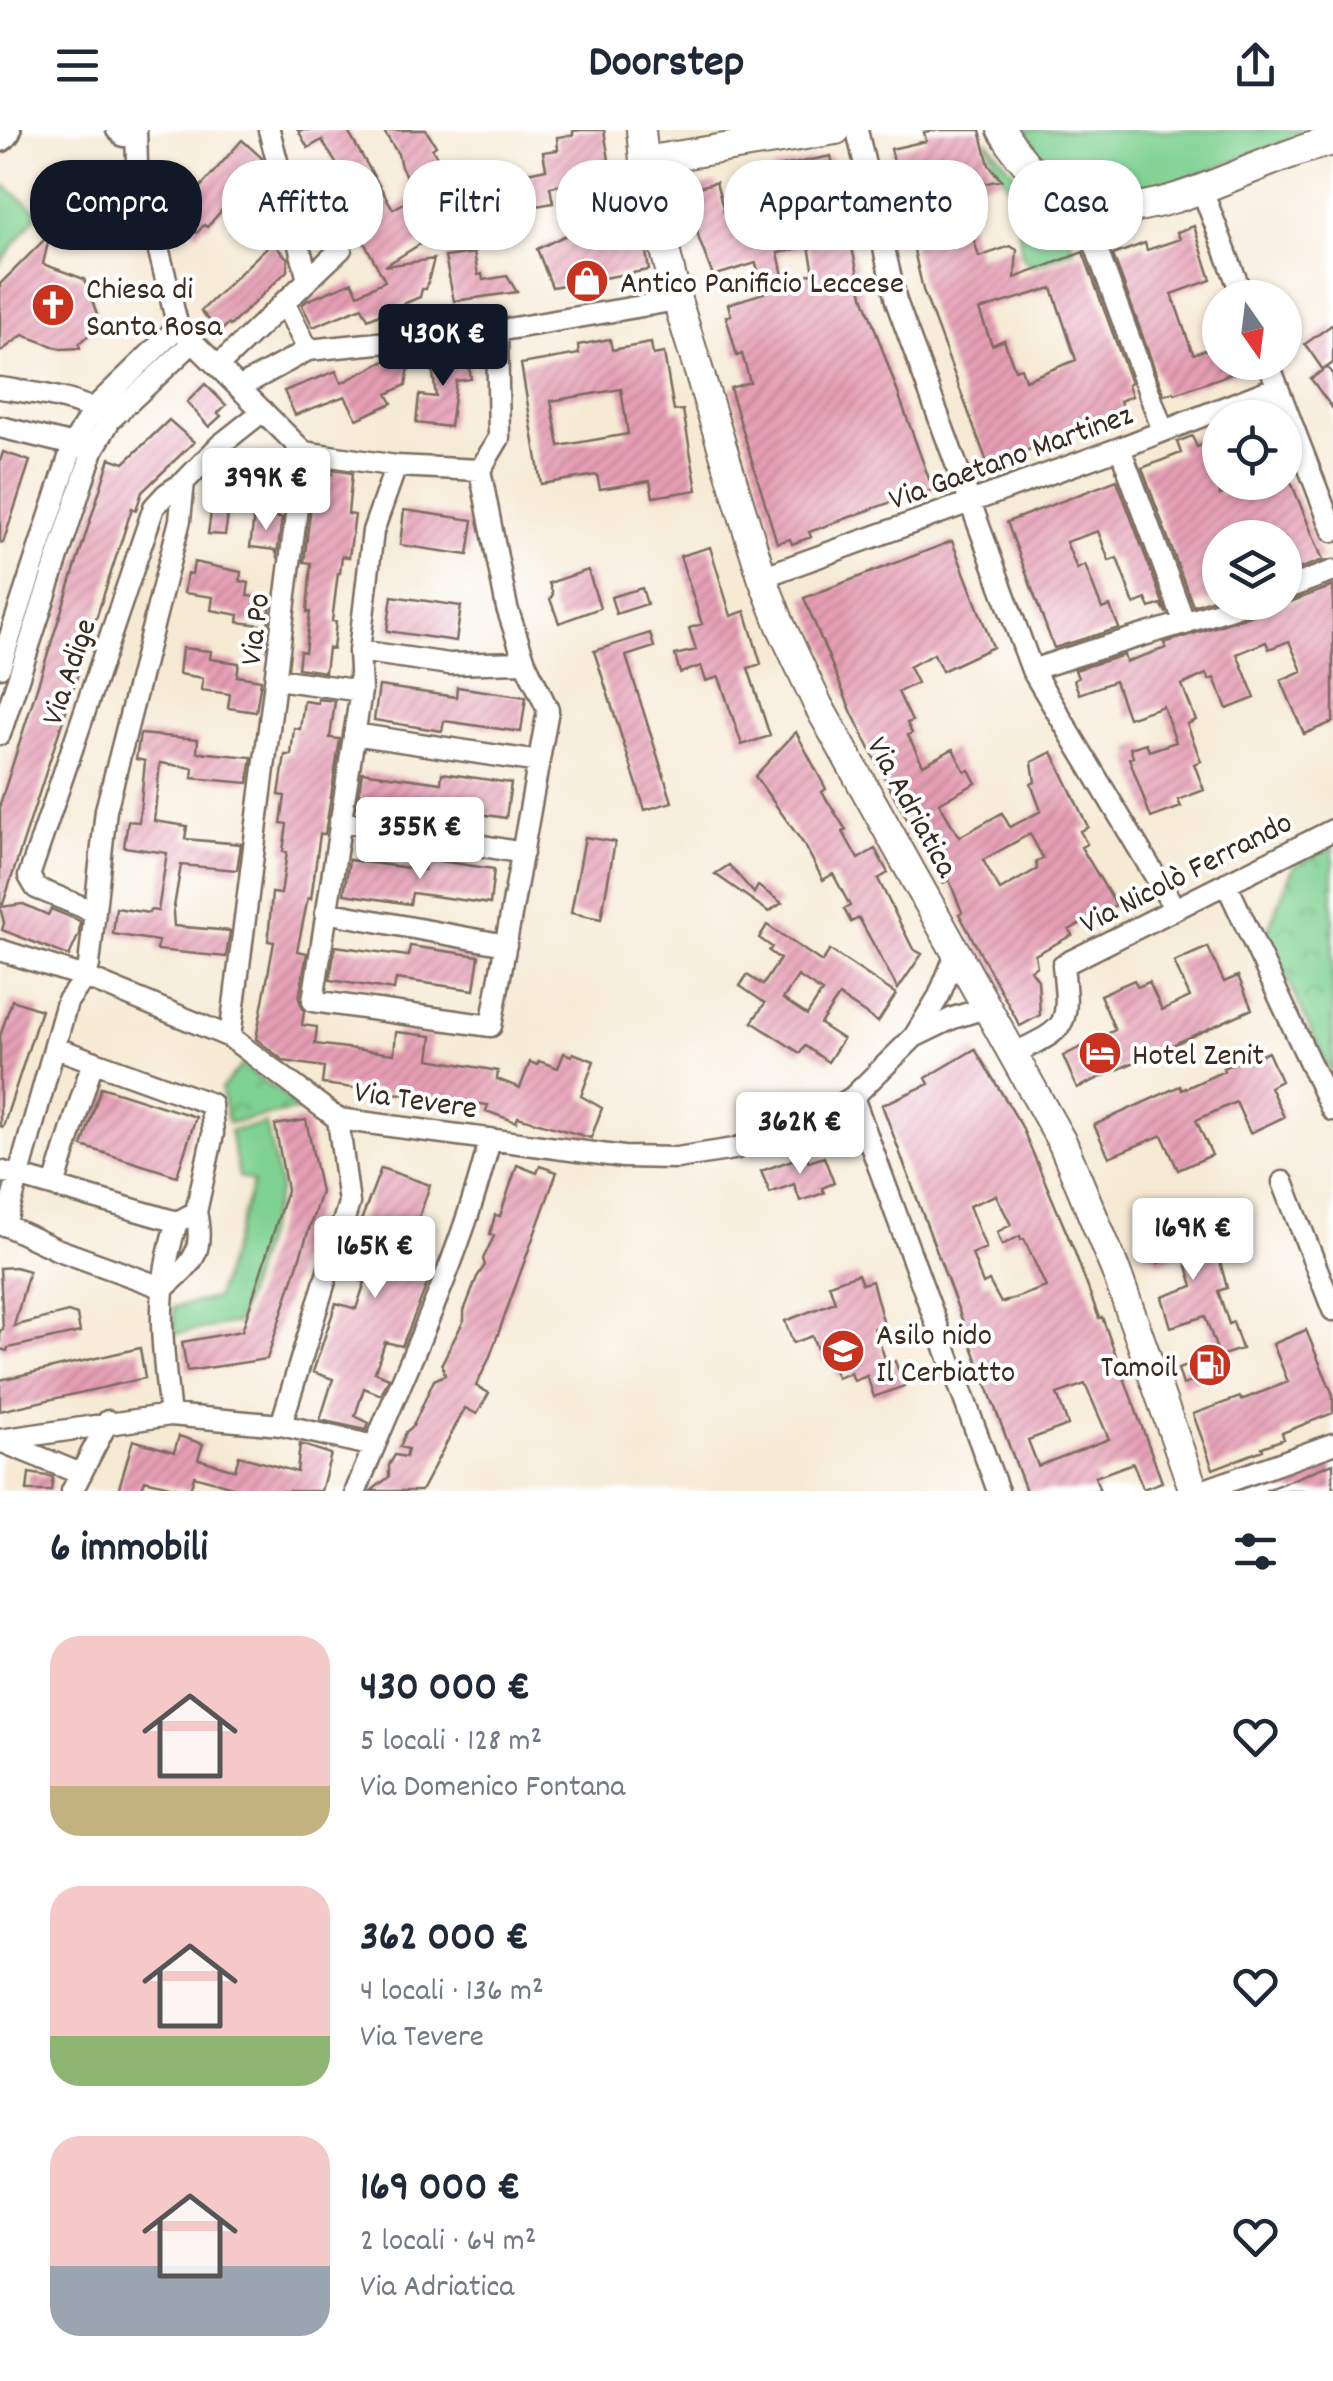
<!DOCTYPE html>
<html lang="it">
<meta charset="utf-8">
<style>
:root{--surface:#fff;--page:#f2f2f3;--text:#1f2937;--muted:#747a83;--accent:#111827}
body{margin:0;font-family:Dekko,sans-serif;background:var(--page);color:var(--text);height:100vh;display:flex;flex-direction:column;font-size:38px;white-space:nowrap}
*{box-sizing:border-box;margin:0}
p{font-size:32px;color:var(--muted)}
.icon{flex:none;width:55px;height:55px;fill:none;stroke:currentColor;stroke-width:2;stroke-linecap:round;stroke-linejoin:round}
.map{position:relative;height:1361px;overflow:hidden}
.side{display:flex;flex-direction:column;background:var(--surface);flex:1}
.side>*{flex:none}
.top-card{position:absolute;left:30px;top:30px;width:1275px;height:90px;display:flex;gap:20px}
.needle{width:65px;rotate:166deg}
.buttons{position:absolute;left:1202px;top:150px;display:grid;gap:20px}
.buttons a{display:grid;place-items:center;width:100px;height:100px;border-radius:50%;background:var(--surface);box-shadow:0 2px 8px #0004;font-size:50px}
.price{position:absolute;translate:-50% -85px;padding:0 22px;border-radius:10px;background:#fff;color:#222;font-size:32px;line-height:65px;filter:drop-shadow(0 2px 5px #0008)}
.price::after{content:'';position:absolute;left:50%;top:60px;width:30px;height:22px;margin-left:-15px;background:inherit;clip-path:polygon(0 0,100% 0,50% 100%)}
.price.on{background:var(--accent);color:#fff}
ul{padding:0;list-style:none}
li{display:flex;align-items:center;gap:30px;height:250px;padding:0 50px}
li span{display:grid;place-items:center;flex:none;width:280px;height:200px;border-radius:30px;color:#555}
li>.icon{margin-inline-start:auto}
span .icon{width:120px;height:120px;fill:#fffc;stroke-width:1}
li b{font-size:42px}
h2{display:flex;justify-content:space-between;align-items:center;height:120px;padding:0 50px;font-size:42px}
.tag{padding:0 35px;border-radius:40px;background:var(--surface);box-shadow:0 2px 8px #0004;font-size:35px;line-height:90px}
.tag.on{background:var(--accent);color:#fff}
header{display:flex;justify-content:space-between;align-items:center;height:130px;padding:0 50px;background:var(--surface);font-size:45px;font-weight:800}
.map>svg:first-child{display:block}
.green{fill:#7fd192;stroke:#5d7e58;stroke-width:2.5}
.park{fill:url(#park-crowns);stroke:#5d7e58;stroke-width:2.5}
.building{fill:url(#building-hatch);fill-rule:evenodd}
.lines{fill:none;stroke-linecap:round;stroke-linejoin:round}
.street-casing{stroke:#7c6d5e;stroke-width:25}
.secondary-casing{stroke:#7c6d5e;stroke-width:32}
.primary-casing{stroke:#7c6d5e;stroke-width:38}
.street{stroke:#fff;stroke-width:20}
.secondary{stroke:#fff;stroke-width:28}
.primary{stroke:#fff;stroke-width:32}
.labels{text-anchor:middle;stroke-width:8;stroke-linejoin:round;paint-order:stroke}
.poi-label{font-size:32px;fill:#3b2a1e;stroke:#fff;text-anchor:start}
.street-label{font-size:32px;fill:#3b2a1e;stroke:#fff}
</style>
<header><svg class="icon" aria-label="menu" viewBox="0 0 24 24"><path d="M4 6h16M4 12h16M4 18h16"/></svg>Doorstep<svg class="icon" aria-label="share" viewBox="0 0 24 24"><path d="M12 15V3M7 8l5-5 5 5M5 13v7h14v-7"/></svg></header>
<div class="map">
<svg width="1333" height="1361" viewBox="0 0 1333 1361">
<defs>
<pattern id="park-crowns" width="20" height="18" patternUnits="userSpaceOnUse" patternTransform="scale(2.5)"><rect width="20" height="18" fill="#7fd192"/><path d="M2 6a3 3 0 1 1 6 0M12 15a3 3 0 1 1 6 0" fill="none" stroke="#69aa77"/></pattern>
<pattern id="building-hatch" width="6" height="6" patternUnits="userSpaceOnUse" patternTransform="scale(2.5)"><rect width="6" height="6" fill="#e79fb6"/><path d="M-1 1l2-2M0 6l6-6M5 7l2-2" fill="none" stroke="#bc8293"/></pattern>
</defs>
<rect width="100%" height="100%" fill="#fff"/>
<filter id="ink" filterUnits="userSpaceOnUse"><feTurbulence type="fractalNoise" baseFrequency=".01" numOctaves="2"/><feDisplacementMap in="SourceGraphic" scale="20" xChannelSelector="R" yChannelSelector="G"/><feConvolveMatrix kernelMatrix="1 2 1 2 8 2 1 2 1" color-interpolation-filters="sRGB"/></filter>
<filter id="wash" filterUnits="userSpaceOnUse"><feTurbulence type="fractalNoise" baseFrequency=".0048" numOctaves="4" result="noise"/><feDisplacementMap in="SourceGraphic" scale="40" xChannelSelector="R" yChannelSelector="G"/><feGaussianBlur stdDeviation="2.25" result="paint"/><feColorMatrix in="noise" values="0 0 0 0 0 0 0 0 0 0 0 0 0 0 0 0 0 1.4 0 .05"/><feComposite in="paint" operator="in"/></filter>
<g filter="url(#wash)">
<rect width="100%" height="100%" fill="#f6ead5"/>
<path class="green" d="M1021,0H1317C1257,18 1170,65 1110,65C1087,65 1064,53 1048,37C1037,26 1026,15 1021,0Z
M987,10L1025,56L1046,74L1079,89L1081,96L1067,100L1074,120L1032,136L1022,127L1015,67L993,31Z
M5,56L39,82L0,133V62Z
M266,994L280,1058L237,1193L174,1204V1177L216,1168L253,1052L239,1047L230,1001Z"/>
<path class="park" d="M1333,717V948L1266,804L1294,736Z
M241,936H242L304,979L228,993L221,959Z"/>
<g id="blocks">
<path class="building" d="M298,0H347L393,79L417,66L401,37L398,24L383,0H426L436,16L432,19L452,50L448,53L468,84L385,136L434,129L426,159H422L420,167L368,189L362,177L313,197L302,175L306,171L352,152L358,164L385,151L348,82L358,75L346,55L348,53L322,10L308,18Z
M581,0H604L609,30L579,36L582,51L550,57L553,73L525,78L524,103L498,49L546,39L543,22L558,20L557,7L573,5V1Z
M937,0H980L989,35L1001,50L968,57L969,63L960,65L979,127L1010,116L1017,120L1015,148L1083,122L1131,253L1128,255L1132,266L1120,271L1125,283L988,335L923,160L891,19L926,11L924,2ZM1052,158L1076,230L1025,250L1021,238L1015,240L1004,210L992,215L979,180Z
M242,10L262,28L256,35L259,38L207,97L204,95L197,103L176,85Z
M831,26L863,166L933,360L903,371L902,368L809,402L811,407L792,414L790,409L777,413L730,258L750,252L742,224L737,226L726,186L731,185L728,174L764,163L756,133L713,146L699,109L689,60L716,52L724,82L762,72L756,46L774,42L773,38ZM809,116L814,143L784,150L778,123Z
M71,56L77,70L43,85L49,66Z
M503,62L508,97L494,99L488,65Z
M625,87L628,103L637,102L640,117L645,116L649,140L552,157L537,119L564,106L585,102L592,95L603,93L602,90Z
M1194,96L1211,150L1172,164L1191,219L1194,224L1220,214V232H1255V235L1175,264L1174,262L1164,265L1113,125L1145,113L1147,120L1180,109L1177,102Z
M50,104L43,134L84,149L97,184L95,203H91L79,214L80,218L61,219L23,205L0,222V154Z
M272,112L288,129L287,141L230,196L228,194L220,202L201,181Z
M474,123L478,145L482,144L483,150L507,146L517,162L454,171L445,127Z
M1333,194V233L1323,240L1305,214Z
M610,209L612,220L651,213L653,225L664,223L674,281L683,280L697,360L653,367L650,351L600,359L597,345L541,354L521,234L579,224L578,215ZM621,259L628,304L559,316L551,271Z
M467,222L471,249L456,251L450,297L416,293L419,265L436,267L431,227Z
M389,229L410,230L406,255L387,264L392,273L357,289L345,266L295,285L284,261L336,241L341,253Z
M1327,237L1333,245V279L1311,249Z
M205,254L226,275L218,283L221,286L209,297L187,272Z
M169,290L194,312L142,362L136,380L132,378L3,774H0V674L110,328L124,333Z
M1192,306L1197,317L1220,307V365L1251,352H1291L1323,430L1285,444V408H1220V467L1193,476L1142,338L1181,323L1177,312Z
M3,322L30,331L3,413L0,412V331Z
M332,340L352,343L348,384L355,385L349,427L342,426L340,443H338L332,491L336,492L333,519L328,518L325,542L298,538L300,521L305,522L310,482H307L311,433L304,432L315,342L332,344Z
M1117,350L1167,484L1161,474L1150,478L1146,469L1134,474L1117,428L1109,431L1098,401L1066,412L1077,439L1085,435L1102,479L1110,476L1119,498L1054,518L1007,392Z
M404,380L473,390L468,425L400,415Z
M211,382L228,385L225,405L208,404Z
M254,386L282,388L277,425L275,420L250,417Z
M952,411L993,517L942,541L934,524L909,537L917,553L898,562L912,591L907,593L912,603L908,605L923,635L953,619L965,642L969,640L976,653L939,673L959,707L1002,683L1010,697L1041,681L1031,654L1035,652L1032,632L1052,622L1088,697L1080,701L1087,714L1081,717L1116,775L1069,800L1072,805L1035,825L1037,836L1031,840L1038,850L1040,885L1020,896L959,784L962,782L949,750L943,753L888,655L852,583L804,468ZM1030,704L1043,728L1036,732L1037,739L1000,760L983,730Z
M710,417L731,486L745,481L761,534L748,538L770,606L742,615L719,547L706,551L701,536L680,543L675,525L696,520L689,498L702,494L680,426Z
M194,432L241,442L240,451L249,453L247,466L271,469L268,496L238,492L239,485L211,480L213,467L184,463L187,443L192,444Z
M588,440L600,478L559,493L550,469L553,464L549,453Z
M1333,456V592L1304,604L1281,550L1302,541L1289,511L1269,519L1266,512L1237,524L1255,568L1227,579L1214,548L1209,550L1206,544L1182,555L1196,590L1187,594L1201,631L1194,634L1204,660L1178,670L1181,677L1151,688L1129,628L1133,627L1130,618L1146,613L1149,621L1176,612L1163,576L1128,588L1115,551L1079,564L1074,550L1078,548L1075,540L1124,525L1126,532L1166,518L1164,513L1253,485L1262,476L1290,472Z
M642,458L647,474L616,484L611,467Z
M392,466L461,476L456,511L387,501Z
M650,503L654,517L626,526L672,672L645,680L594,521Z
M182,518L211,521L210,529L239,533L237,546L261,550L256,582L228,578L230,564L201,560L203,548L179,544Z
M379,556L456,567L457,557L526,567L521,602L444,591L442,601L374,590Z
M318,569L335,571L330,608L340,609L325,704H320L311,769L308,768L297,821L307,823L299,869L304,881L302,895L317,897L315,914L394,924L396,902L432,906L429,929L498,941L497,949L520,958L530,932L537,935L539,931L558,938L564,923L571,926L573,923L594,931L581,966L602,978L591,1008L518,987L516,992L486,981L488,975L322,954L324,937L284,931L256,909L274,812L268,811L272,763L281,764L287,722L283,721L287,694L281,693L285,666L279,665L285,625H291L294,598L300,599L304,571L318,573Z
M796,602L826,659L822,662L846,700L843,702L858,729L875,719L888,743L878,749L913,819L922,824L898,859L859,788L851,792L844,779L850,776L833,744L823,750L805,716L755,646Z
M140,604L198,609L197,622L252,627L248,653L192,648L193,638L160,633L154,691L187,696L185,709L241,714L237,740L181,735L173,783L174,796L230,801L226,827L157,820L158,811L113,804L116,778L149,783L150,780L158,781L167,723L124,717L128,691L139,692L145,631L136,629Z
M362,642L441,653L442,643L511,653L506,688L428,676L426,687L357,677Z
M585,707L615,712L601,789L571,783Z
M426,729L494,739L490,774L412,763L410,774L344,764L349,730L424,740Z
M729,735L754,763L758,756L782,773L769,782L715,744Z
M23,774L48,785L51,779L80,791L79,804L69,826L2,800L4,793L0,777Z
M767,795L822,832L830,820L896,864L878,892L839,866L820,894L843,909L828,932L805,916L800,923L752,892L765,873L740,856L747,845L763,855L780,829L769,821L772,817L759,808ZM798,846L822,862L807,885L783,869Z
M335,816L408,826L410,816L479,826L474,860L396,849L394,860L330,850Z
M1208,817L1224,852L1238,846L1252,879L1077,958L1063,926L1115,900L1100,865L1134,850L1138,857L1149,852L1162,880L1190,867L1174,832Z
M12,870L41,880L3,997L0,996V906Z
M975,919L1021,995L1074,1120L1099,1188L1102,1187L1162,1352L1143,1359L1133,1333L1095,1347L1100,1361H1026L882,975L929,954L926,948ZM996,1065L1011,1095L997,1102L1002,1115L1020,1106L1021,1110L1024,1109L1046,1157L1001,1173L989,1151L983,1154L972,1124L986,1118L969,1076ZM1085,1254L1109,1309L1038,1336L1028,1310L1068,1295L1057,1264Z
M1268,922L1281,951L1270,957L1284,987L1250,1003L1236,972L1196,990L1212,1025L1178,1040L1162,1005L1109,1027L1094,995L1180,956L1182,960L1224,941L1223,938L1238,931L1247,928L1249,931Z
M101,957L196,987L177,1046L82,1016Z
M306,990L321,1062L267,1229L187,1241L182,1212L242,1201L287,1060L275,995Z
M806,1025L809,1032L824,1027L834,1053L822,1058L824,1063L800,1071L794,1054L770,1063L761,1041Z
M517,1035L537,1043L540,1036L557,1042L489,1229L476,1256L489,1263L477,1284L465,1278L421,1361H371L389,1347V1335L395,1325L406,1327L408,1319L400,1317L406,1302L413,1296L434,1250L445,1245L442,1233L464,1190V1181L477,1147L485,1135L483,1129L494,1106L490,1104L495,1085L500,1086Z
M381,1038L430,1055L414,1102L420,1105L407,1144L428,1152L402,1216L385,1212L375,1242L389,1248L381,1265L364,1258L355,1286L369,1293L366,1300L320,1290L333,1249L313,1242L336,1173L356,1179L365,1152L343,1145L349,1128L374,1137L386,1105L359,1096Z
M1226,1073L1229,1080L1234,1078L1248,1114L1225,1122L1208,1080Z
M1173,1084L1186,1120L1215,1112L1227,1158L1218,1161L1229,1194L1233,1192L1242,1219L1219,1226L1205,1186L1171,1197L1162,1167L1193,1156L1183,1123L1158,1133L1157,1127L1145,1121L1137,1100Z
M15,1137L29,1141L14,1196L68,1182L77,1185L80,1202L8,1218L7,1221L0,1219V1200L3,1199L0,1138Z
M858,1144L862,1154L872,1151L884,1195L874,1198L887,1234L895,1231L904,1256L874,1267L867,1246L854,1251L851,1243L837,1248L830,1229L822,1232L812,1206L793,1213L785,1191L835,1172L829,1154Z
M1306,1200L1333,1265V1283L1282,1303L1284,1309L1262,1317L1263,1320L1213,1339L1193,1284L1240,1267L1241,1270L1288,1252L1273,1214Z
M140,1218L145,1248L0,1281V1250Z
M1213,1226L1219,1243L1183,1255L1178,1239Z
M179,1306L203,1314L198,1329L235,1340L239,1326L297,1342L300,1314L331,1324L321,1361H247L194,1346L190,1361L145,1350L141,1361H118L133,1310L174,1322Z
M1333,1333V1361H1266V1360Z
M29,1343L53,1347L51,1361H27Z"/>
</g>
</g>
<g filter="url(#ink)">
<use href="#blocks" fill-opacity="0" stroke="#7c6d5e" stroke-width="2.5"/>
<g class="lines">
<g class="street-casing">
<path id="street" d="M117,0L123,6
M136,0L137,34L178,197L304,322
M857,0L896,171L1032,540L1175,779
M1201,57L1243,168
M284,58L311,59L341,119L308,150
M1093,109L1163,301
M284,172L308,220
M1268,232L1333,401
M218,236L308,150L269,0
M240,257L308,220L497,201L677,170
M0,258C34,263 75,267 104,286
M0,297L82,317
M1120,318L1185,494
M304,322L396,336L480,340
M396,336L373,401L359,521L361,561L313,871L491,896L548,580L525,532L507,478L480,340L499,308L497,201
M762,447L1120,318L1277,257
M1285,459L1333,441
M359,521L449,534L525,532
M0,537L73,315L93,279L178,197
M1032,540C1104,515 1177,497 1249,472
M277,549L361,561
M0,604L93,320L110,290L193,212
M354,604L539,632
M340,691L523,723
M1226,753L1332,980
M95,782L36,758L29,746L154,377L166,364L184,352
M326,782L506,815
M0,820L85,847L230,907L338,989L623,1027L677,1028L734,1019L778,1004L831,981L853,967L914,907L939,866L956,824
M916,906L953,888L985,878
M230,907L304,322
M56,918L211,974L213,1004L196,1082L177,1092C154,1161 162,1215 170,1285
M1011,925C1068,897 1070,899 1063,835L1333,700
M853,967L998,1361
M0,1041L177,1092
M1283,1052L1333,1180
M54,1056L93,931
M0,1095H5L67,872L85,847L89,835L106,680L180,390L184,352L220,315L263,281
M5,1095L56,1119L164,1158
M164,1158C193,1132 205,1123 196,1082
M281,1295L349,1073L338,989
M0,1310L170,1285L281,1295L374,1316
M0,1311L81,1344
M72,1361L108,1291
M356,1361C402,1244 460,1133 490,1009
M1202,1361L1333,1314"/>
</g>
<g class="secondary-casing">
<path id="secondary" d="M641,0L644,31L677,170L762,447L781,496L818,575L1063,1014L1117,1144L1194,1361
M1002,0C1091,153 1209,40 1333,11
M644,31L836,0"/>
</g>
<g class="primary-casing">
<path id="primary" d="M0,5L4,0"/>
</g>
<use href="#street" class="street"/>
<use href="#secondary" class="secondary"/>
<use href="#primary" class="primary"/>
</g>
</g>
<defs>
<g id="shop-disc" transform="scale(2.25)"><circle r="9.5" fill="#c8321e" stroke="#fff"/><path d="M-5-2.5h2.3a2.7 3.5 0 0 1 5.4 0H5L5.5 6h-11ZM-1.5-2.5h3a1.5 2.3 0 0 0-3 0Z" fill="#fff"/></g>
<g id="church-disc" transform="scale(2.25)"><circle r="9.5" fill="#c8321e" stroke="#fff"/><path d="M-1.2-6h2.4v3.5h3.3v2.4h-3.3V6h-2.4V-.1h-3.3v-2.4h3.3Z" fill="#fff"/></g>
<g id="hotel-disc" transform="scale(2.25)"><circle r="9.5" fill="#c8321e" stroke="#fff"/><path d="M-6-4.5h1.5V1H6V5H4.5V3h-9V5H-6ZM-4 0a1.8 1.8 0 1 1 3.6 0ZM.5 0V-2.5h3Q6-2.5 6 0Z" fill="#fff"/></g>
<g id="school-disc" transform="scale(2.25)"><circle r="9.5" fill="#c8321e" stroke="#fff"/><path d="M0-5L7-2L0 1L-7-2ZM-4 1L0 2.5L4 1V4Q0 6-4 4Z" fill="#fff"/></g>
<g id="fuel-disc" transform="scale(2.25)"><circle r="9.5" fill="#c8321e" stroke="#fff"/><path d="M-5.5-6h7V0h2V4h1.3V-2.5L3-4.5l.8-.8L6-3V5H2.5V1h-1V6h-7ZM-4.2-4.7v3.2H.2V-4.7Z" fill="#fff"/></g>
</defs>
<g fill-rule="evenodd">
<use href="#shop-disc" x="587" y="151"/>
<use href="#church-disc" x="53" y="175"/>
<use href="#hotel-disc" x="1100" y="923"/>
<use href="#school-disc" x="843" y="1221"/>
<use href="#fuel-disc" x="1210" y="1235"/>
</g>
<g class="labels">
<g class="poi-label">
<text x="620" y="162">Antico Panificio Leccese</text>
<text x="86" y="168">Chiesa di<tspan x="86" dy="37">Santa Rosa</tspan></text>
<text x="1132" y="934">Hotel Zenit</text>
<text x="876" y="1214">Asilo nido<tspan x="876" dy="37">Il Cerbiatto</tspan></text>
<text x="1178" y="1246" text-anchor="end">Tamoil</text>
</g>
<g class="street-label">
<text transform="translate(1010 325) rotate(-20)" y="11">Via Gaetano Martinez</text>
<text transform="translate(253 499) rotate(-83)" y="11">Via Po</text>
<text transform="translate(67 541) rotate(-71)" y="11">Via Adige</text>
<text transform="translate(914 676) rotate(61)" y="11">Via Adriatica</text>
<text transform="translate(1185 741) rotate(-27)" y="11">Via Nicolò Ferrando</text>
<text transform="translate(416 968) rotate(8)" y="11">Via Tevere</text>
</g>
</g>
</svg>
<div class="buttons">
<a><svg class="needle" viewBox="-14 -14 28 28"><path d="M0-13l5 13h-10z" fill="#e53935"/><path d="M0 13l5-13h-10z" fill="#747a83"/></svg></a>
<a><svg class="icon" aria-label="locate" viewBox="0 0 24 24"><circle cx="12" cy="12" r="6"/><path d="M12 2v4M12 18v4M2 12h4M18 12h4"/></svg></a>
<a><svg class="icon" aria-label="layers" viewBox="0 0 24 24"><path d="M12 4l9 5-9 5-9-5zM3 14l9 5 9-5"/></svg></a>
</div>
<b class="price on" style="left:443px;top:259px">430K €</b>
<b class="price" style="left:266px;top:403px">399K €</b>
<b class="price" style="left:420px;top:752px">355K €</b>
<b class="price" style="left:800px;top:1047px">362K €</b>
<b class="price" style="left:1193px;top:1153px">169K €</b>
<b class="price" style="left:375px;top:1171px">165K €</b>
<div class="top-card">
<a class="tag on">Compra</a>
<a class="tag">Affitta</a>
<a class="tag">Filtri</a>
<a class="tag">Nuovo</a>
<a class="tag">Appartamento</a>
<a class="tag">Casa</a>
</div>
</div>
<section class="side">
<h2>6 immobili<svg class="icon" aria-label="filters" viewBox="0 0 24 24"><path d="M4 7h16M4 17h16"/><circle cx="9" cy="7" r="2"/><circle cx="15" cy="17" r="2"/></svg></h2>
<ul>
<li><span style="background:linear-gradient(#f6c9c9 75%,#c2b280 0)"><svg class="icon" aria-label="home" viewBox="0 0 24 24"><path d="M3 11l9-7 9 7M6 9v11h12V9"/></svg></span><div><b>430 000 €</b><p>5 locali · 128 m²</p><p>Via Domenico Fontana</p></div><svg class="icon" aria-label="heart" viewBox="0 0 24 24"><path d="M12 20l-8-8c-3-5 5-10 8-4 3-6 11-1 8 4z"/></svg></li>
<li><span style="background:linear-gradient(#f6c9c9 75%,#8fb573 0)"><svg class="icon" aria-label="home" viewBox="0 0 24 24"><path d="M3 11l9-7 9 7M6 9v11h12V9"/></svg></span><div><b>362 000 €</b><p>4 locali · 136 m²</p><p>Via Tevere</p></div><svg class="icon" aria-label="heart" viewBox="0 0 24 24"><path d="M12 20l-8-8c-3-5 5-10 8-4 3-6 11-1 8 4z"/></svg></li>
<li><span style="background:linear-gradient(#f6c9c9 65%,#9aa5b1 0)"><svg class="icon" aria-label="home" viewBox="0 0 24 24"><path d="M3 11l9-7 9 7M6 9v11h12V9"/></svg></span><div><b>169 000 €</b><p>2 locali · 64 m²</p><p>Via Adriatica</p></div><svg class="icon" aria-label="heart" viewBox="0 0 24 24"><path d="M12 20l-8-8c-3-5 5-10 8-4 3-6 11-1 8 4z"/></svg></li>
</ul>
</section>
